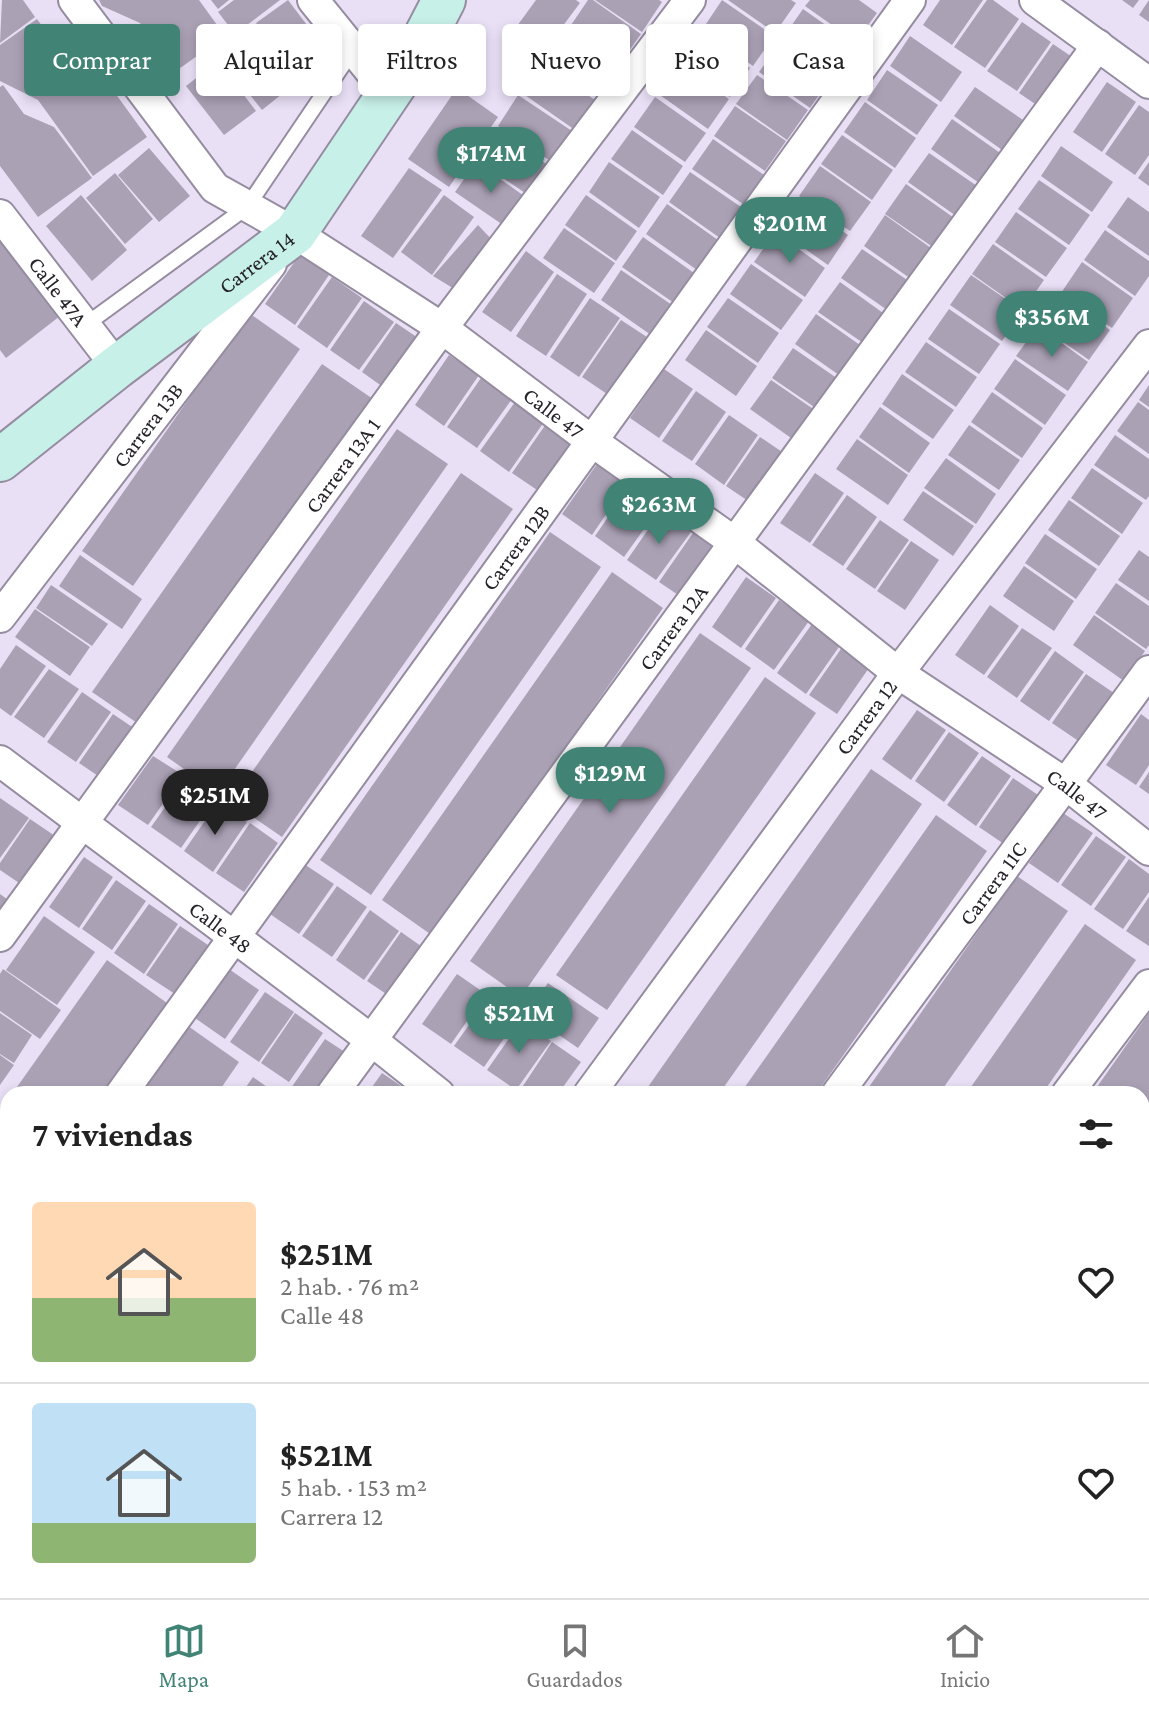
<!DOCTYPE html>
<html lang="es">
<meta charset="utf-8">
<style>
:root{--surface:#fff;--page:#f6f6f6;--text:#222;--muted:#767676;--line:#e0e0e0;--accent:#418476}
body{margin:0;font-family:"Crimson Pro",serif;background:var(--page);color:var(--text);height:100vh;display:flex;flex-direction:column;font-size:30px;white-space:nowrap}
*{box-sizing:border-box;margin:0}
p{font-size:26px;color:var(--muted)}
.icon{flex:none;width:44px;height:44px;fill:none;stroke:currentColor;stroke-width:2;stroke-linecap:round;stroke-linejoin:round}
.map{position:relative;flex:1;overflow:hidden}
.panel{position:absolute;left:0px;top:1086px;width:1150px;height:512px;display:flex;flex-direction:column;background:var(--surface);border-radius:24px 24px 0 0;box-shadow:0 4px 12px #0003}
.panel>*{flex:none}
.guide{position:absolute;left:24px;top:24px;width:1102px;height:72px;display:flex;gap:16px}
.price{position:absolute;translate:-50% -68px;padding:0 18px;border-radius:28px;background:var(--accent);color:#fff;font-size:26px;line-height:52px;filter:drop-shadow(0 2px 4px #0008)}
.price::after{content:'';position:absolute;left:50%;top:48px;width:24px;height:18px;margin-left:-12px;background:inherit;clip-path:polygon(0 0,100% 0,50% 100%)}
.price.active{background:#222;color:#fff}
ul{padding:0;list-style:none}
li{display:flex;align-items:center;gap:24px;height:200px;padding:0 32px}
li+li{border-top:2px solid var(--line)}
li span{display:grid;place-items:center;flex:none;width:224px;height:160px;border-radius:8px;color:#555}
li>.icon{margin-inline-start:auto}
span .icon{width:96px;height:96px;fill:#fffc;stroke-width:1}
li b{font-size:34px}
h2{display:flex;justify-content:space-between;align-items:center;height:96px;padding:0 32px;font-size:34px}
.pill{padding:0 28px;border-radius:8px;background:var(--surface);box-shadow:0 4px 12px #0003;font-size:28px;line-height:72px}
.pill.active{background:var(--accent);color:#fff}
.menu{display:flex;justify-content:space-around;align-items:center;height:112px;border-top:2px solid var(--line);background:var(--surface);font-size:22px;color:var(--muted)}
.menu a{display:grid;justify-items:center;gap:4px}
.menu .active{color:var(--accent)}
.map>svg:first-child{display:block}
.building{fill:#aaa1b5}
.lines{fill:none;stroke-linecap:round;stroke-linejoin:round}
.service-casing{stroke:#958ca0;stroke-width:18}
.minor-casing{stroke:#958ca0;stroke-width:34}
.secondary-casing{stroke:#958ca0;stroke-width:46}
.service{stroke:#fff;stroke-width:14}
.minor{stroke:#fff;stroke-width:30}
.secondary{stroke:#c7f0e8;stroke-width:42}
.labels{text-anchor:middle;stroke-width:7;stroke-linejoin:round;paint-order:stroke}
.street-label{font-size:22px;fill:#27232b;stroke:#fff}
</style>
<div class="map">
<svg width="1149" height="1598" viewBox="0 0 1149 1598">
<rect width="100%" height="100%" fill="#e9e0f6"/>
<path class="building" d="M2,0H23L35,17L0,43Z
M99,0H199L225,36L176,71L140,23L102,6Z
M211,0H229L218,9Z
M234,0H280L235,34L218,12Z
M288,0L332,58L298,82L256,23Z
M536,0H576L580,3L538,59L509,37Z
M588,0H593L641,34L620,64L569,28Z
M595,0H659L662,2L642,32Z
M722,0L774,36L753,66L702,30Z
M728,0H791L796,3L775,33Z
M810,0H859L877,13L856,42L805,6Z
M940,0H983L952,45L923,25Z
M987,0H993L1019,19L985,68L954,47Z
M1122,0H1139L1133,8Z
M1149,0V22L1139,15Z
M803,9L854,45L833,75L782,39Z
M37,19L55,44L91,60L147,137L93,176L38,100L0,81V45Z
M1022,22L1051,42L1017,91L987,71Z
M252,26L297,82L262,110L217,54Z
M568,31L618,67L598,96L547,61Z
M700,32L750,68L730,97L679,62Z
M910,36L962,72L941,102L890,66Z
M780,43L831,78L810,108L759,72Z
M1053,44L1081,63L1047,112L1019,93Z
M532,57L595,100L575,130L512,86Z
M218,61L256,111L224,135L186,86Z
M678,64L729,99L708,129L657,93Z
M887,70L938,105L917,135L867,100Z
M757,75L808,110L787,140L736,104Z
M1107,82L1136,102L1102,152L1073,132Z
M3,85L24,114L54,127L92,178L38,217L0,166V87Z
M975,87L1026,122L1005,152L954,116Z
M457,88L498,117L449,187L408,159Z
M518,95L572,131L552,162L498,126Z
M655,97L706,133L685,162L634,127Z
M865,102L916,138L895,168L844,132Z
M1139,105L1149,112V155L1135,175L1105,154Z
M735,106L786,141L765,171L714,136Z
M952,119L1003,155L982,185L931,149Z
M498,130L549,166L528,195L477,160Z
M632,130L683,166L663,195L611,159Z
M842,135L893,170L872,200L821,164Z
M713,139L764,175L743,204L692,169Z
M1061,146L1113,182L1092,212L1041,176Z
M149,148L190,196L159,222L118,175Z
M929,153L980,188L959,218L908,182Z
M476,162L527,198L506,227L455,192Z
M609,162L660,197L639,228L589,192Z
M1149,162V186L1138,178Z
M820,166L871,202L850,231L799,196Z
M409,168L442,190L393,258L361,236Z
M690,172L741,207L720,238L669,202Z
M115,173L153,219L125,244L86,198Z
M1039,180L1090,215L1069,245L1018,209Z
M906,184L957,220L937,250L885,214Z
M81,195L127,250L92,281L46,226Z
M444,195L474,217L432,275L401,252Z
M586,195L637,231L616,261L565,225Z
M1128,197L1149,212V256L1107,227Z
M798,199L848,235L828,265L777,229Z
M667,204L718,240L697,270L646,234Z
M1016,212L1067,248L1046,277L995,242Z
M885,215L935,251L914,281L864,246Z
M478,225L495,243L456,290L433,276Z
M564,228L615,263L594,293L543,258Z
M1105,230L1149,261V276L1135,296L1084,260Z
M775,232L825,268L805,297L754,262Z
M0,237L60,316L6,358L0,350Z
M643,237L694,273L674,303L622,267Z
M993,244L1044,280L1023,310L972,274Z
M862,249L913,284L893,314L841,278Z
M526,251L554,272L511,332L482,312Z
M300,254L329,275L295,325L265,304Z
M1082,262L1133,298L1112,328L1061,293Z
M751,264L803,300L781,330L730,294Z
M621,270L672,305L651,335L601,300Z
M557,274L587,294L546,356L516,336Z
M971,275L1023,311L1002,341L950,305Z
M332,277L362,298L327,348L297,327Z
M840,282L890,318L869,347L818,312Z
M1059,295L1110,330L1089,360L1039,325Z
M590,298L620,318L579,377L550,357Z
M728,298L779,333L758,363L707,327Z
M364,301L394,322L359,370L330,350Z
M949,309L1000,344L979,374L928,339Z
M249,313L300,349L133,586L82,551Z
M816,314L867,350L846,380L795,344Z
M621,320L650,339L610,396L582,377Z
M396,323L424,342L390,392L362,372Z
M1038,326L1088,362L1068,391L1016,356Z
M706,330L757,366L736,396L685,360Z
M926,342L977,377L956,407L905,372Z
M793,348L844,383L823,413L772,378Z
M449,355L479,375L444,426L415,405Z
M1015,359L1066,395L1045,425L994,389Z
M322,364L373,399L143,727L92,692Z
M664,369L693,389L659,438L630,418Z
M902,374L954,410L933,439L882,404Z
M481,378L512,399L477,448L447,427Z
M771,380L822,415L801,445L750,409Z
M1149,385V407L1139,400Z
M696,391L726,412L692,461L662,441Z
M992,392L1043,428L1022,458L971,422Z
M515,402L544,422L509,472L480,451Z
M1138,402L1149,410V454L1117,431Z
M880,407L930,443L909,473L859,437Z
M729,415L758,435L724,485L695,464Z
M546,424L573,443L540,492L512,473Z
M969,425L1020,460L999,490L948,455Z
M397,429L448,464L218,793L167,757Z
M1115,435L1149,459V496L1146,500L1094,465Z
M760,437L788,456L754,505L726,486Z
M857,439L908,475L888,505L836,469Z
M946,458L996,494L976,524L924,488Z
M597,464L626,485L592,535L562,514Z
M1092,468L1143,503L1122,534L1071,498Z
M461,473L513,509L282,837L231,802Z
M815,473L844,493L810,543L780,523Z
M629,487L659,508L624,557L595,536Z
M923,491L974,526L953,556L903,520Z
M847,495L877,517L843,566L812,545Z
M1069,500L1120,536L1099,566L1048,530Z
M661,511L691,532L656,580L627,560Z
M880,520L909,540L875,589L846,569Z
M550,532L601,567L371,895L320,860Z
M693,533L721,552L687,601L659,582Z
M1045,534L1097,569L1076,599L1025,563Z
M911,541L939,560L905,610L877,591Z
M1139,550L1149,557V601L1118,580Z
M80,555L142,599L122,629L59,586Z
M1024,566L1074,601L1054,631L1003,596Z
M612,572L663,608L433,936L382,900Z
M746,577L776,598L741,648L712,627Z
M1116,583L1149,606V645L1146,649L1095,613Z
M51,585L108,624L92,646L36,608Z
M779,600L809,621L774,670L745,649Z
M990,605L1019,626L984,675L955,655Z
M35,609L90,647L70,676L15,637Z
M1094,615L1145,651L1124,681L1073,645Z
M812,624L841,644L806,694L777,673Z
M1022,628L1052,648L1017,698L987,677Z
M700,633L751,668L521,997L470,961Z
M16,645L46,666L11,716L0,708V669Z
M843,646L871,665L837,714L809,695Z
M1055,651L1084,672L1049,721L1020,701Z
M49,669L79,689L44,738L14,717Z
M1086,674L1114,693L1080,742L1052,723Z
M765,677L816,713L607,1010L556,975Z
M82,692L111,712L76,762L47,742Z
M917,710L946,730L911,780L882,759Z
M113,714L141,733L107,782L79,763Z
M1141,714L1149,720V765L1136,785L1106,765Z
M949,732L979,753L944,802L915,781Z
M153,756L183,775L148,825L118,805Z
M982,756L1011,776L976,826L947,805Z
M871,769L922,804L839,923L719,1094H643Z
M1149,772V794L1139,787Z
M186,778L215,799L181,848L151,827Z
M1013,778L1041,797L1007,846L979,827Z
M0,798L29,818L0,858Z
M218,802L247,822L213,872L184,851Z
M1063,813L1093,833L1058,883L1029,863Z
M936,815L987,851L945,911L816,1094H740Z
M30,819L58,838L25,887L0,870V863Z
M250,823L278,843L244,892L216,873Z
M1096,836L1126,857L1091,906L1061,885Z
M84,857L113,877L79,928L49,907Z
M1129,859L1149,874V892L1123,929L1094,909Z
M304,864L334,884L299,934L270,914Z
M1017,876L1068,911L1026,971L939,1094H864Z
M116,880L146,901L112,950L82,929Z
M337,886L367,907L332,957L302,936Z
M0,894L11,902L0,918Z
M1149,897V946L1126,931Z
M149,904L178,924L144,974L114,953Z
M370,910L399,931L364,980L336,960Z
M44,916L95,952L57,1005L6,970Z
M1085,924L1136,960L1042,1094H966Z
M180,926L208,945L175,994L146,975Z
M401,932L428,951L395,1000L367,981Z
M107,960L167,1003L128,1059L102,1094H12Z
M3,969L61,1010L40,1039L0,1011V974Z
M229,969L259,990L225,1039L195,1018Z
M457,974L486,994L451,1044L422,1024Z
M548,983L599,1018L578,1048L527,1013Z
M265,992L294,1012L259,1062L230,1042Z
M489,997L519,1017L484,1067L454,1046Z
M0,1013L32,1035L14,1063L0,1054Z
M295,1013L323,1033L289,1082L261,1063Z
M1149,1013V1120L1142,1130V1094H1092Z
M522,1020L551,1041L516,1090L487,1070Z
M188,1026L239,1062L217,1094H141Z
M325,1039L348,1054L320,1094H301L291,1088Z
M552,1042L581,1062L558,1094H522L519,1092Z
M0,1055L14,1065L0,1085Z
M382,1073L413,1094H367Z
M253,1077L277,1094H241Z
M8,1100V1228L0,1239V1111Z
M1149,1146V1254L1142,1264V1156Z
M8,1284V1389L0,1384V1295Z
M1149,1317V1426L1142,1436V1327Z
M8,1408V1470L3,1477L0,1475V1419Z
M1142,1473L1149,1478V1511L1142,1521Z
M1149,1516V1551L1142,1546V1526Z
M8,1575V1590H41L35,1598H0V1587Z
M46,1590H51L62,1598H40Z
M153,1590H191L185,1598H165Z
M274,1590H346L341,1598H285Z
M379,1590H455L450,1598H373Z
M496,1590H572L566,1598H490Z
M596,1590H672L667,1598H591Z
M722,1590H797L792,1598H716Z
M827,1590L838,1598H822Z
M829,1590H903L898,1598H841Z
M945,1590H959L971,1598H940Z
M970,1590H990L985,1598Z
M994,1590H1039L1033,1598H989Z
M1044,1590H1075L1083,1596L1039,1598Z"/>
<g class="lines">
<g class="service-casing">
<path id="service" d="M84,326L247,207L353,50"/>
</g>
<g class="minor-casing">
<g id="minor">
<path id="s1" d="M74,0L215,188L295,233L442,328L593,442L734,542L898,673L1066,784L1149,850"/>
<path d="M313,0L389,94"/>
<path d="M1035,0L1149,83"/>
<path id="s2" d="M0,215L117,367"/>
<path id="s3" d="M0,617L271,264"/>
<path id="s4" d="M0,761L370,1039L439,1094"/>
<path id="s5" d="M0,936L442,328L690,0"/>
<path id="s6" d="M121,1094L910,0"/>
<path id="s7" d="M332,1094L1098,45"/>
<path id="s8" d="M589,1094L898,673L1149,345"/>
<path id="s9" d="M837,1094L1149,671"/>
<path d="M1067,1094L1149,985"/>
<path d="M0,1264L8,1253"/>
<path d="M1142,1299L1149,1289"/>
<path d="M0,1562L8,1551"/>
<path d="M84,1590L95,1598"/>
<path d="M1111,1590L1122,1598"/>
<path d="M220,1598L226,1590"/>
<path d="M463,1598L468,1590"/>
<path d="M690,1598L696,1590"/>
<path d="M919,1598L925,1590"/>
</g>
</g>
<g class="secondary-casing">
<g id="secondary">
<path id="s10" d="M0,460L117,367L295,233L417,52L444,0"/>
</g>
</g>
<use href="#service" class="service"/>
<use href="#minor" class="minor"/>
<use href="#secondary" class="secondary"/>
</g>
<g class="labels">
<g class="street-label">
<text dy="8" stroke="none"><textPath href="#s10" startOffset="324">Carrera 14</textPath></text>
<text dy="8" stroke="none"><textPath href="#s2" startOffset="96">Calle 47A</textPath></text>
<text dy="8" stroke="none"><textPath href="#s1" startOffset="642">Calle 47</textPath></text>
<text dy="8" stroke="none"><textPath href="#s3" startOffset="242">Carrera 13B</textPath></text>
<text dy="8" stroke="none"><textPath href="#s5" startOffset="582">Carrera 13A 1</textPath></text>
<text dy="8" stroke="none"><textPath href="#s6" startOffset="674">Carrera 12B</textPath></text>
<text dy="8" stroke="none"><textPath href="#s7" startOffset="578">Carrera 12A</textPath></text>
<text dy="8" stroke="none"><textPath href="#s8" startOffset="468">Carrera 12</textPath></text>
<text dy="8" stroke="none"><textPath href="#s1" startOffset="1290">Calle 47</textPath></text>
<text dy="8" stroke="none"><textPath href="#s9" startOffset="262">Carrera 11C</textPath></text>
<text dy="8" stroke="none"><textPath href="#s4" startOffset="276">Calle 48</textPath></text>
</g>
</g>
</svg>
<b class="price" style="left:491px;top:195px">$174M</b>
<b class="price" style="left:790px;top:265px">$201M</b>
<b class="price" style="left:1052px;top:359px">$356M</b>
<b class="price" style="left:659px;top:546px">$263M</b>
<b class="price" style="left:610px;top:815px">$129M</b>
<b class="price active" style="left:215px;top:837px">$251M</b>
<b class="price" style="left:519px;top:1055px">$521M</b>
<div class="guide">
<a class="pill active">Comprar</a>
<a class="pill">Alquilar</a>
<a class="pill">Filtros</a>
<a class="pill">Nuevo</a>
<a class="pill">Piso</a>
<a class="pill">Casa</a>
</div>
<section class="panel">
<h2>7 viviendas<svg class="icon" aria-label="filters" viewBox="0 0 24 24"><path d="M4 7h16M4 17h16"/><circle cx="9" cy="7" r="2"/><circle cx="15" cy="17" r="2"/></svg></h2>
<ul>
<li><span style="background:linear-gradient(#ffd9b3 60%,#8fb573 0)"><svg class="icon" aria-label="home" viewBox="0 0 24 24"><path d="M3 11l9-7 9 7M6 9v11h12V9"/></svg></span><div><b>$251M</b><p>2 hab. · 76 m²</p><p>Calle 48</p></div><svg class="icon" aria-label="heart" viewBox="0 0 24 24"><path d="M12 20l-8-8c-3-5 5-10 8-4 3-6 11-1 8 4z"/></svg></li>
<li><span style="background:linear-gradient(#bfe0f5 75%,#8fb573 0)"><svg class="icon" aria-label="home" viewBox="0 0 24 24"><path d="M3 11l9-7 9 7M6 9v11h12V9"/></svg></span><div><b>$521M</b><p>5 hab. · 153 m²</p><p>Carrera 12</p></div><svg class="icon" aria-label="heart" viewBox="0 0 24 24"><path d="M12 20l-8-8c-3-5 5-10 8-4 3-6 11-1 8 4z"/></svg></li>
</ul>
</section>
</div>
<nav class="menu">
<a class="active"><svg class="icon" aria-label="map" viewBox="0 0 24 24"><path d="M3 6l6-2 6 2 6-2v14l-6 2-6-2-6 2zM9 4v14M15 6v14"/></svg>Mapa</a>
<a><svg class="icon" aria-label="saved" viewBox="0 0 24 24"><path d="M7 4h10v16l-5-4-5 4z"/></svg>Guardados</a>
<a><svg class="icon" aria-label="home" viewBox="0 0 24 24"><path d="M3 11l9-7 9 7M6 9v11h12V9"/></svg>Inicio</a>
</nav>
